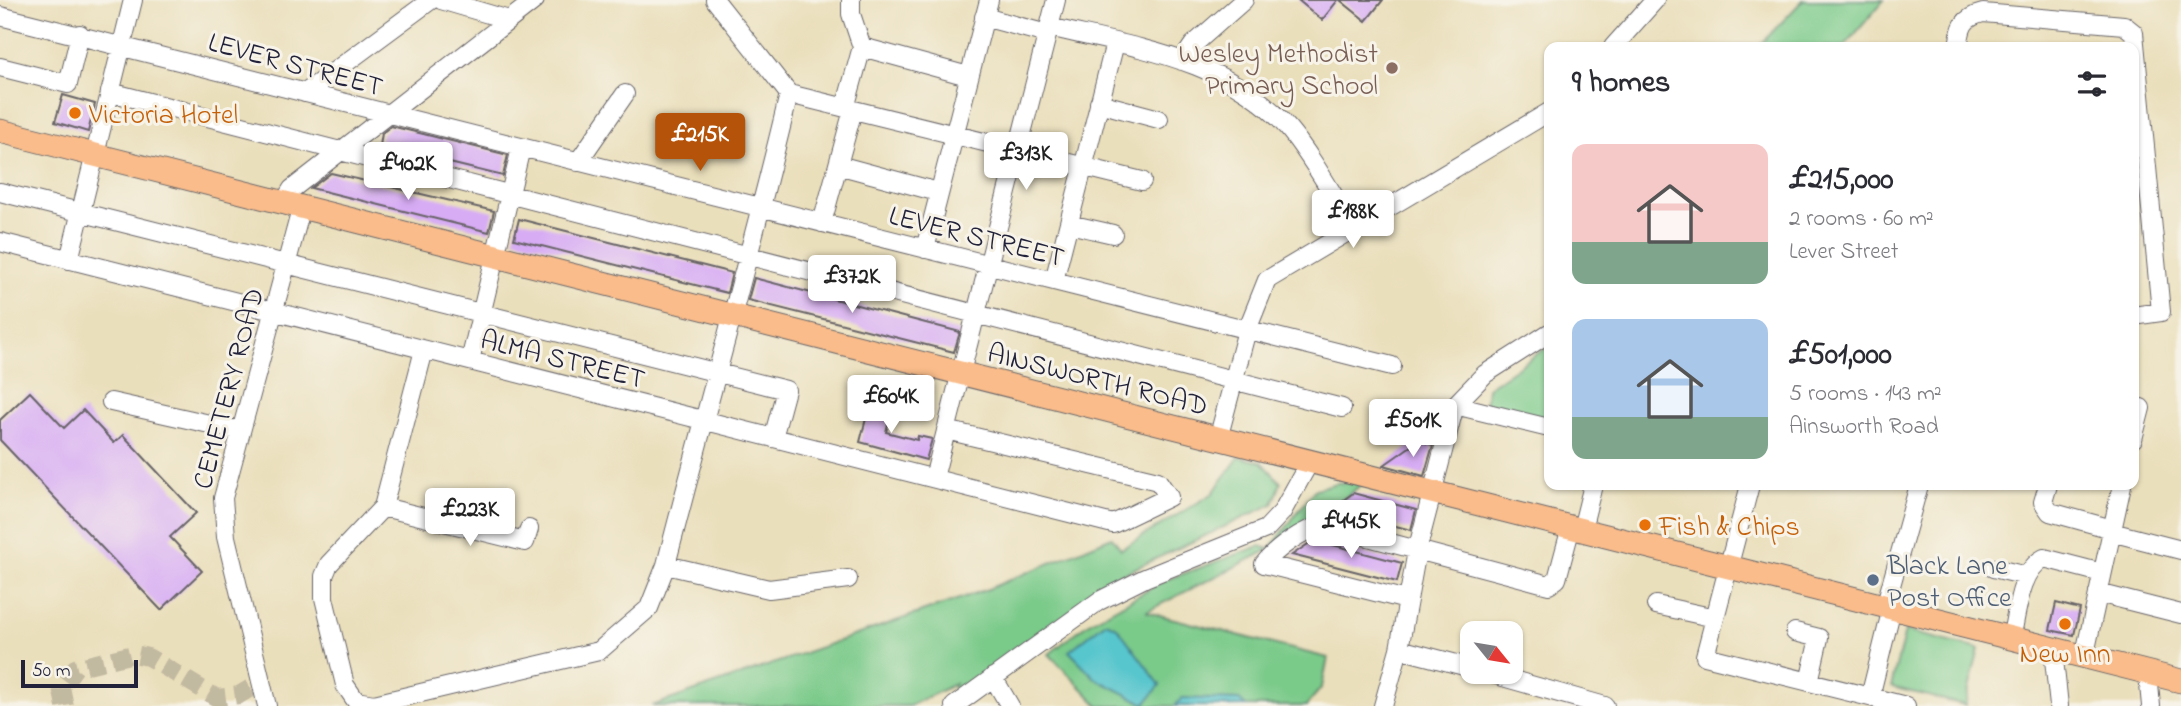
<!DOCTYPE html>
<meta charset="utf-8">
<style>
:root{--surface:#fff;--page:#f7f7f7;--text:#2b2b33;--muted:#7c7c81;--accent:#b45309}
body{margin:0;font-family:"Indie Flower",sans-serif;background:var(--page);color:var(--text);height:100vh;display:flex;flex-direction:column;font-size:26px;white-space:nowrap}
*{box-sizing:border-box;margin:0}
p{font-size:23px;color:var(--muted)}
.icon{flex:none;width:38px;height:38px;fill:none;stroke:currentColor;stroke-width:2;stroke-linecap:round;stroke-linejoin:round}
.map{position:relative;flex:1;overflow:hidden}
.sheet{position:absolute;left:1544px;top:42px;width:595px;height:448px;display:flex;flex-direction:column;background:var(--surface);border-radius:14px;box-shadow:0 2px 5px #0004}
.sheet>*{flex:none}
.needle{width:46px;rotate:120deg}
.buttons{position:absolute;left:1460px;top:621px;display:grid;gap:14px}
.buttons a{display:grid;place-items:center;width:63px;height:63px;border-radius:14px;background:var(--surface);box-shadow:0 2px 5px #0004;font-size:35px}
.scale{position:absolute;left:21px;bottom:18px;width:117px;box-sizing:border-box;padding-left:7px;border:4px solid #22223b;border-top:0;font-size:19px;line-height:24px;white-space:nowrap;color:#22223b;-webkit-text-stroke:5px #f7f3e8;paint-order:stroke}
.price{position:absolute;translate:-50% -60px;padding:0 16px;border-radius:7px;background:#fff;color:#222;font-size:23px;line-height:46px;filter:drop-shadow(0 2px 4px #0008)}
.price::after{content:'';position:absolute;left:50%;top:42px;width:21px;height:16px;margin-left:-10px;background:inherit;clip-path:polygon(0 0,100% 0,50% 100%)}
.price.on{background:var(--accent);color:#fff}
ul{padding:0;list-style:none}
li{display:flex;align-items:center;gap:21px;height:175px;padding:0 28px}
li span{display:grid;place-items:center;flex:none;width:196px;height:140px;border-radius:14px;color:#555}
li>.icon{margin-inline-start:auto}
span .icon{width:84px;height:84px;fill:#fffc;stroke-width:1}
li b{font-size:30px}
h2{display:flex;justify-content:space-between;align-items:center;height:84px;padding:0 28px;font-size:30px}
.map>svg:first-child{display:block}
.green{fill:#7aca8a;stroke:#4e7662;stroke-width:2}
.water{fill:#59c6cd;stroke:#3e7484;stroke-width:2}
.building{fill:#d7acf4}
.lines{fill:none;stroke-linecap:round;stroke-linejoin:round}
.minor-tunnel{stroke:#c2b9a1;stroke-width:18;stroke-dasharray:18 9;stroke-linecap:butt}
.minor-casing{stroke:#686468;stroke-width:20}
.major-casing{stroke:#686468;stroke-width:25}
.minor{stroke:#fff;stroke-width:18}
.major{stroke:#f9bc8a;stroke-width:23}
.education-dot{fill:#8d6e63;stroke:#f7f3e8;stroke-width:2.5}
.food-dot{fill:#e8710a;stroke:#f7f3e8;stroke-width:2.5}
.service-dot{fill:#5c6f8a;stroke:#f7f3e8;stroke-width:2.5}
.labels{text-anchor:middle;stroke-width:6;stroke-linejoin:round;paint-order:stroke}
.education-label{font-size:28px;fill:#785e54;stroke:#f7f3e8;text-anchor:end}
.street-label{font-size:28px;fill:#22223b;stroke:#f7f3e8}
.food-label{font-size:28px;fill:#c56008;stroke:#f7f3e8;text-anchor:start}
.service-label{font-size:28px;fill:#4e5e75;stroke:#f7f3e8;text-anchor:start}
</style>
<div class="map">
<svg width="2181" height="706" viewBox="0 0 2181 706">
<rect width="100%" height="100%" fill="#f7f3e8"/>
<filter id="ink" filterUnits="userSpaceOnUse"><feTurbulence type="fractalNoise" baseFrequency=".0143" numOctaves="2"/><feDisplacementMap in="SourceGraphic" scale="14" xChannelSelector="R" yChannelSelector="G"/><feConvolveMatrix kernelMatrix="1 2 1 2 8 2 1 2 1" color-interpolation-filters="sRGB"/></filter>
<filter id="wash" filterUnits="userSpaceOnUse"><feTurbulence type="fractalNoise" baseFrequency=".00686" numOctaves="4" result="noise"/><feDisplacementMap in="SourceGraphic" scale="28" xChannelSelector="R" yChannelSelector="G"/><feGaussianBlur stdDeviation="1.57" result="paint"/><feColorMatrix in="noise" values="0 0 0 0 0 0 0 0 0 0 0 0 0 0 0 0 0 1.4 0 .05"/><feComposite in="paint" operator="in"/></filter>
<g filter="url(#wash)">
<rect width="100%" height="100%" fill="#eadfbb"/>
<path class="green" d="M1803,0H1884L1844,47H1758Z
M1549,346V421L1485,408L1487,388Z
M1239,457L1262,462L1281,483L1273,504L1108,581L1100,593L951,697L955,684L909,706H652L988,589L1112,537L1121,549L1212,494Z
M1366,481L1298,535L1147,611V612L1328,658L1322,687L1306,706H1099L1049,654L1087,624L1166,580L1260,546L1270,549L1315,489L1336,483Z
M1905,631L1979,649L1965,705L1891,687Z"/>
<path class="water" d="M1106,622L1117,627L1160,685L1145,704L1096,679L1069,651Z
M1182,698L1239,700L1246,706H1175Z"/>
<g id="blocks">
<path class="building" d="M1298,0H1338L1322,20Z
M1340,0H1383L1366,21Z
M63,95L95,104L88,132L55,122Z
M391,126L508,155L503,176L380,146L382,133Z
M331,173L494,211L489,232L311,188Z
M519,219L732,273L727,293L514,239Z
M754,278L960,332L954,352L748,300Z
M30,392L64,428L83,410L114,443L123,435L196,513L170,537L202,571L161,610L0,440V420Z
M870,403L892,408L886,432L917,440L918,436L932,439L926,460L860,442Z
M1418,441L1433,445L1424,476L1384,465Z
M1353,493L1416,510L1411,530L1331,509Z
M1314,540L1402,563L1397,582L1292,555Z
M2056,603L2080,609L2074,635L2050,630Z"/>
</g>
</g>
<g filter="url(#ink)">
<use href="#blocks" fill-opacity="0" stroke="#686468" stroke-width="2"/>
<g class="lines">
<path class="minor-tunnel" d="M65,706L61,687L75,668L134,654L148,657L217,698L239,695L261,682"/>
<g class="minor-casing">
<path id="minor" d="M441,0L509,20
M715,0L789,94L1142,181
M0,16L1392,366
M984,17L1047,34
M1049,27C1132,47 1229,59 1288,128C1313,158 1332,194 1353,227
M862,47L968,76
M1613,47L1655,0
M1958,47C1961,27 1962,18 1983,13L2124,25L2134,33L2161,312L2133,316
M1182,61L1193,45L1244,0
M0,67L68,84L80,34
M110,92L1342,408
M305,93L431,0
M1099,103L1159,119
M845,108L862,47L851,14V0
M578,162L625,94
M838,165L938,192
M0,192L786,390L773,438
M284,202L292,189L535,0
M822,223L853,110
M1069,224L1113,234
M0,242L1113,524L1169,497L1158,481L946,430
M925,249L989,0
M69,260L133,0
M1054,281L1115,43
M424,350L383,507L329,564L324,576V598L345,685L356,701L374,704L599,651L649,608L666,565L769,589L848,579
M470,361L521,148
M111,402L241,431
M1455,405L1549,428
M1218,439L1247,330L1267,280L1549,112
M2133,439L2141,408
M934,478L1056,0
M1750,485L1705,656L1906,706
M2048,485L2043,502L2050,512L2112,529
M383,507L525,542L529,529
M1582,529L1593,485
M2111,532L2181,550
M666,565C706,408 752,251 789,94
M1993,568L2027,576
M2098,593L2181,614
M1407,600L1264,564C1277,548 1302,530 1323,525L1549,585L1557,579L1571,527
M1656,605L1715,618
M1885,607L1919,485
M1795,632L1819,638L1809,682
M2011,639C2017,615 2019,571 2044,558L2102,573
M1399,649L1472,668
M2053,650L2059,706
M2084,658L2122,485
M1485,672L1605,706
M2148,674L2151,706
M993,677L1010,706
M1870,697L1892,608
M267,706L226,537L223,498L302,206
M954,706L1099,601L1145,578L1266,529L1282,512L1310,461
M1383,706L1399,649L1417,551L1455,405L1485,374L1549,333"/>
</g>
<g class="major-casing">
<path id="major" d="M0,131L2181,681"/>
</g>
<use href="#minor" class="minor"/>
<use href="#major" class="major"/>
</g>
</g>
<circle class="education-dot" cx="1392" cy="68" r="7"/>
<g class="food-dot">
<circle cx="75" cy="113" r="7"/>
<circle cx="1645" cy="525" r="7"/>
<circle cx="2065" cy="624" r="7"/>
</g>
<circle class="service-dot" cx="1873" cy="580" r="7"/>
<g class="labels">
<g class="education-label">
<text x="1378" y="62">Wesley Methodist<tspan x="1378" dy="32">Primary School</tspan></text>
</g>
<g class="street-label">
<text transform="translate(296 63) rotate(15)" y="10">LEVER STREET</text>
<text transform="translate(977 235) rotate(14)" y="10">LEVER STREET</text>
<text transform="translate(563 358) rotate(14)" y="10">ALMA STREET</text>
<text transform="translate(1098 378) rotate(14)" y="10">AINSWORTH ROAD</text>
<text transform="translate(227 388) rotate(-75)" y="10">CEMETERY ROAD</text>
</g>
<g class="food-label">
<text x="89" y="123">Victoria Hotel</text>
<text x="1659" y="535">Fish &amp; Chips</text>
<text x="2065" y="662" text-anchor="middle">New Inn</text>
</g>
<g class="service-label">
<text x="1887" y="574">Black Lane<tspan x="1887" dy="32">Post Office</tspan></text>
</g>
</g>
</svg>
<div class="buttons">
<a><svg class="needle" viewBox="-14 -14 28 28"><path d="M0-13l5 13h-10z" fill="#e53935"/><path d="M0 13l5-13h-10z" fill="#7c7c81"/></svg></a>
</div>
<div class="scale">50 m</div>
<b class="price on" style="left:700px;top:173px">£215K</b>
<b class="price" style="left:1026px;top:192px">£313K</b>
<b class="price" style="left:408px;top:202px">£402K</b>
<b class="price" style="left:1353px;top:250px">£188K</b>
<b class="price" style="left:852px;top:315px">£372K</b>
<b class="price" style="left:891px;top:435px">£604K</b>
<b class="price" style="left:1413px;top:459px">£501K</b>
<b class="price" style="left:470px;top:548px">£223K</b>
<b class="price" style="left:1351px;top:560px">£445K</b>
<section class="sheet">
<h2>9 homes<svg class="icon" aria-label="filters" viewBox="0 0 24 24"><path d="M4 7h16M4 17h16"/><circle cx="9" cy="7" r="2"/><circle cx="15" cy="17" r="2"/></svg></h2>
<ul>
<li><span style="background:linear-gradient(#f6c9c9 70%,#7fa58c 0)"><svg class="icon" aria-label="home" viewBox="0 0 24 24"><path d="M3 11l9-7 9 7M6 9v11h12V9"/></svg></span><div><b>£215,000</b><p>2 rooms · 60 m²</p><p>Lever Street</p></div></li>
<li><span style="background:linear-gradient(#a9c7e8 70%,#7fa58c 0)"><svg class="icon" aria-label="home" viewBox="0 0 24 24"><path d="M3 11l9-7 9 7M6 9v11h12V9"/></svg></span><div><b>£501,000</b><p>5 rooms · 143 m²</p><p>Ainsworth Road</p></div></li>
</ul>
</section>
</div>
